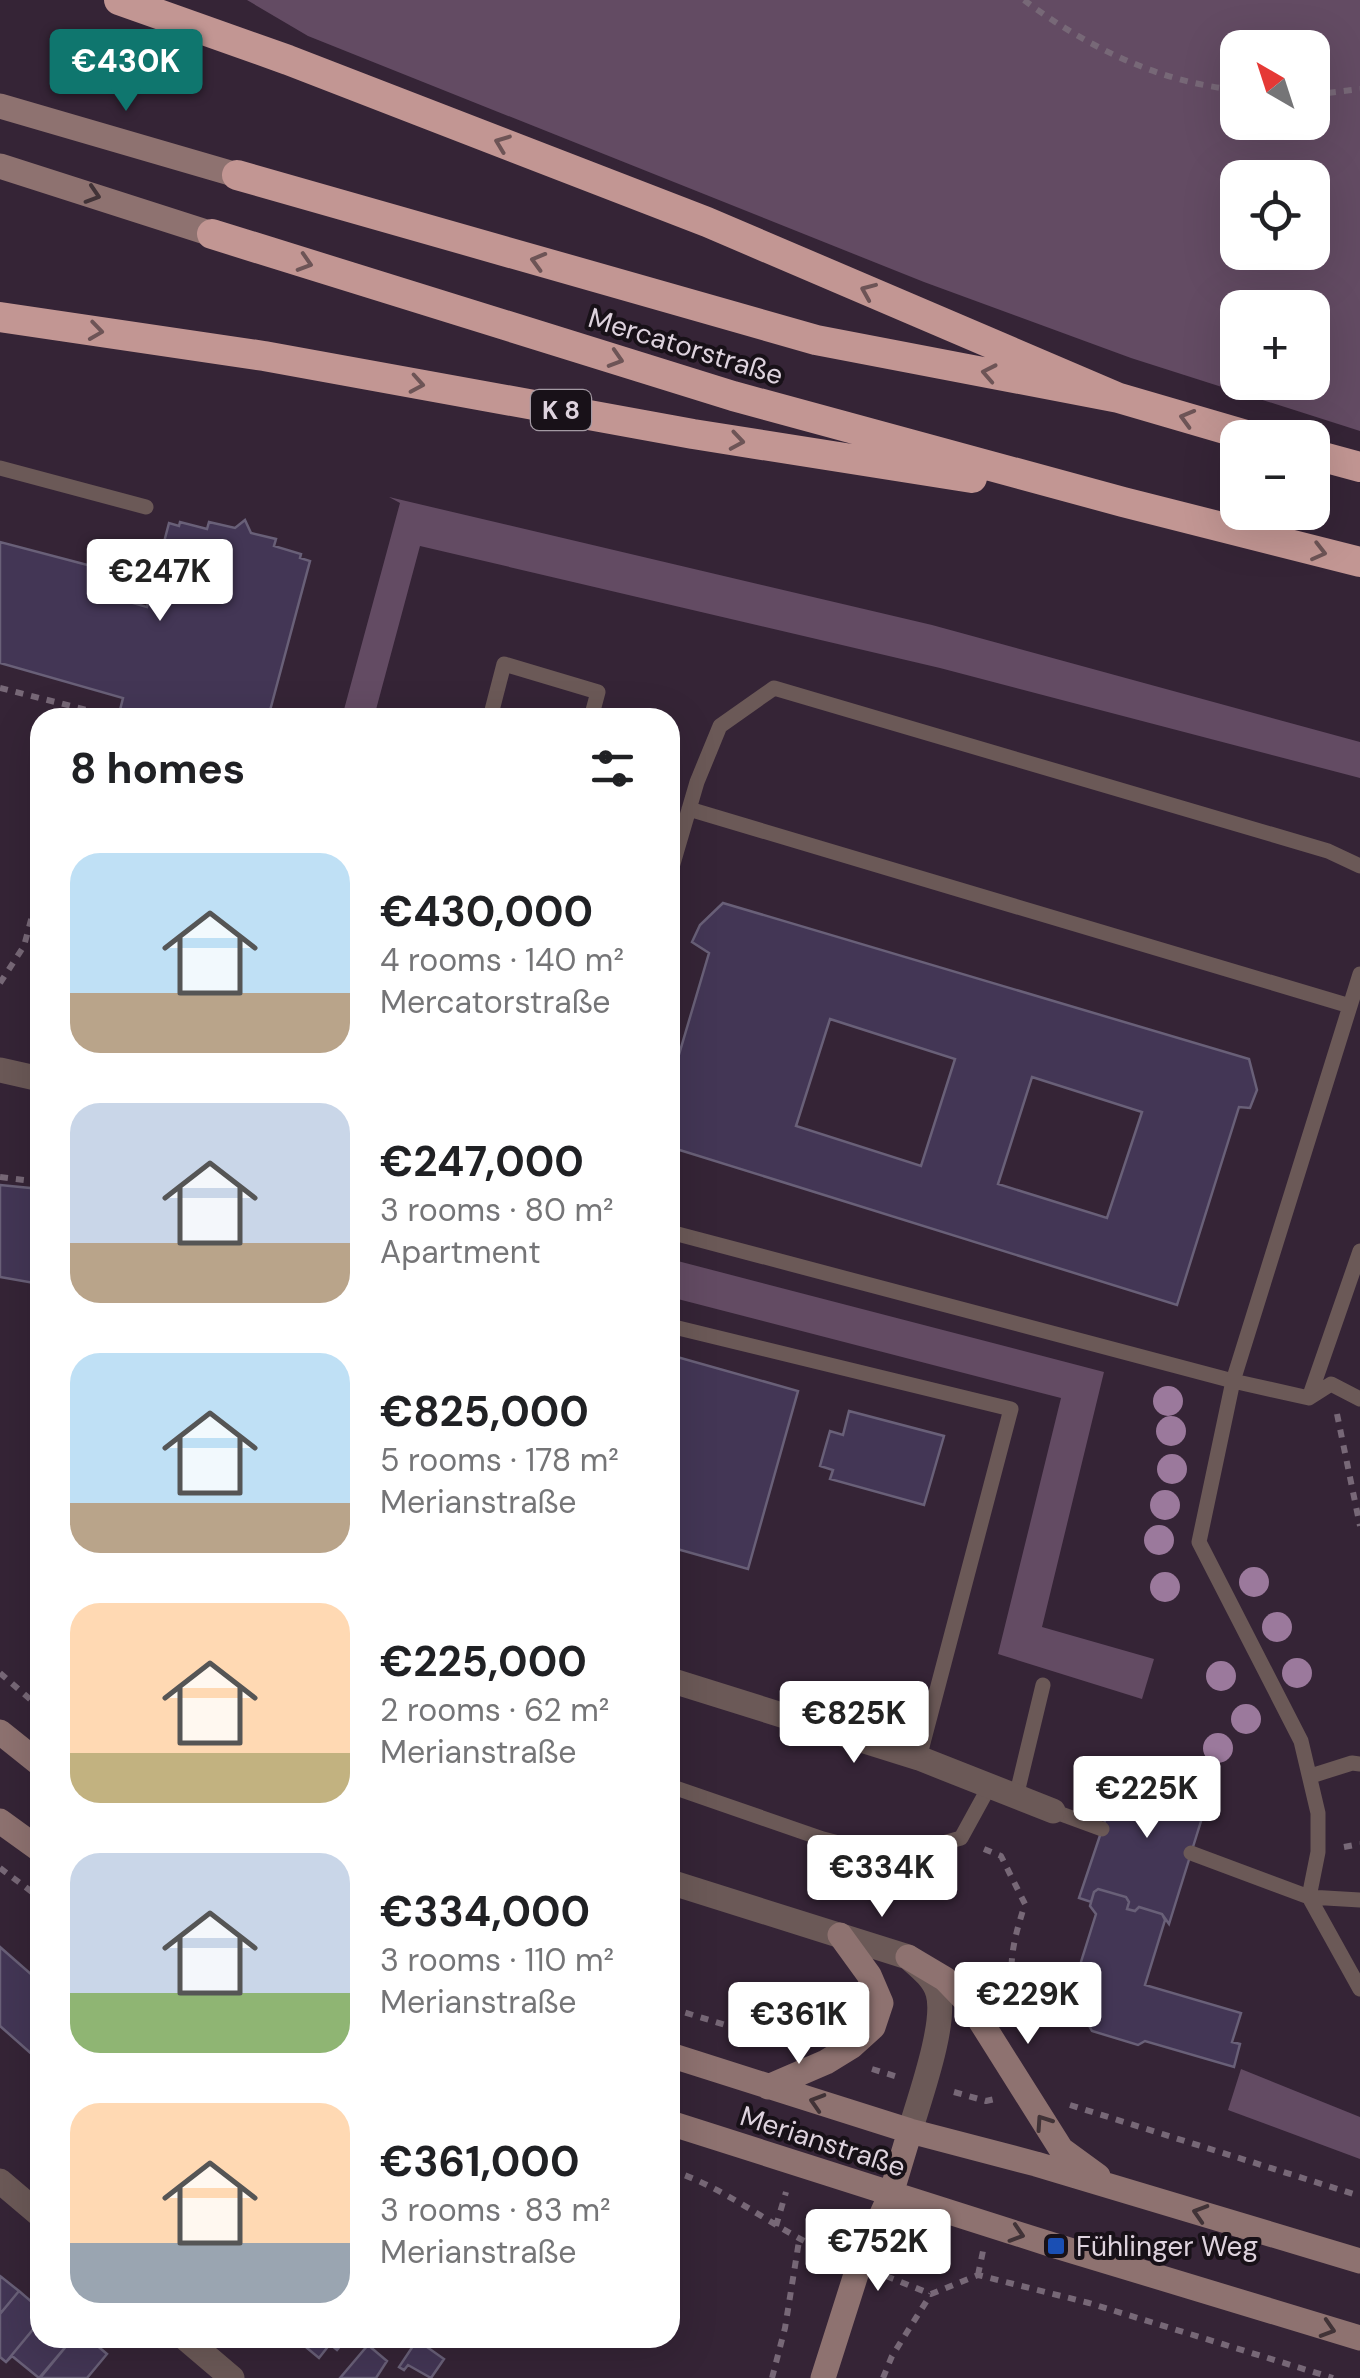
<!DOCTYPE html>
<meta charset="utf-8">
<style>
:root{--surface:#fff;--page:#f2f2f2;--text:#202124;--muted:#757577;--accent:#0f766e}
body{margin:0;font-family:"DM Sans",sans-serif;background:var(--page);color:var(--text);height:100vh;display:flex;flex-direction:column;font-size:38px;white-space:nowrap}
*{box-sizing:border-box;margin:0}
p{font-size:32px;color:var(--muted)}
.icon{flex:none;width:55px;height:55px;fill:none;stroke:currentColor;stroke-width:2;stroke-linecap:round;stroke-linejoin:round}
.map{position:relative;flex:1;overflow:hidden}
.side{position:absolute;left:30px;top:708px;width:650px;height:1640px;display:flex;flex-direction:column;background:var(--surface);border-radius:30px;box-shadow:0 10px 40px #0002}
.side>*{flex:none}
.needle{width:65px;rotate:321deg}
.buttons{position:absolute;left:1220px;top:30px;display:grid;gap:20px}
.buttons a{display:grid;place-items:center;width:110px;height:110px;border-radius:20px;background:var(--surface);box-shadow:0 10px 40px #0002;font-size:50px}
.price{position:absolute;translate:-50% -85px;padding:0 22px;border-radius:10px;background:#fff;color:#222;font-size:32px;line-height:65px;filter:drop-shadow(0 2px 5px #0008)}
.price::after{content:'';position:absolute;left:50%;top:60px;width:30px;height:22px;margin-left:-15px;background:inherit;clip-path:polygon(0 0,100% 0,50% 100%)}
.price.selected{background:var(--accent);color:#fff}
ul{padding:0;list-style:none}
li{display:flex;align-items:center;gap:30px;height:250px;padding:0 40px}
li span{display:grid;place-items:center;flex:none;width:280px;height:200px;border-radius:30px;color:#555}
li>.icon{margin-inline-start:auto}
span .icon{width:120px;height:120px;fill:#fffc;stroke-width:1}
li b{font-size:42px}
h2{display:flex;justify-content:space-between;align-items:center;height:120px;padding:0 40px;font-size:42px}
.map>svg:first-child{display:block}
.green{fill:#634b63;fill-rule:evenodd}
.building{fill:#433655;stroke:#696078;stroke-width:2.5;fill-rule:evenodd}
.lines{fill:none;stroke-linecap:round;stroke-linejoin:round}
.path{stroke:#776877;stroke-width:6;stroke-dasharray:8 8;stroke-linecap:butt}
.lane{stroke:#6b5957;stroke-width:15}
.street{stroke:#6b5957;stroke-width:25}
.secondary{stroke:#8e7270;stroke-width:25}
.highway{stroke:#c29693;stroke-width:30}
.tree{fill:#9b799c}
.oneway{stroke:#6d5456}
.oneway2{stroke:#413337}
.transit-dot{fill:#1a4fb4;stroke:#181118;stroke-width:4}
.labels{text-anchor:middle;stroke-width:8;stroke-linejoin:round;paint-order:stroke}
.shield{fill:#181118;stroke:#a399a3;stroke-width:2.5}
.shield-label{font-size:25px;font-weight:bold;fill:#ded3de}
.street-label{font-size:28px;fill:#ded3de;stroke:#181118}
.poi-label{font-size:28px;fill:#ded3de;stroke:#181118;text-anchor:start}
</style>
<div class="map">
<svg width="1360" height="2378" viewBox="0 0 1360 2378">
<rect width="100%" height="100%" fill="#352436"/>
<path class="green" d="M247,0H1360V431L1131,358L924,282L308,36ZM1238,48H1312V122H1238ZM1238,178H1312V252H1238ZM1238,308H1312V382H1238Z
M389,497L932,625L1360,742V778L940,668L420,546L374,717H342L400,503Z
M670,1259L1104,1372L1042,1627L1154,1659L1142,1699L998,1654L1061,1398L670,1297Z
M1241,2069L1360,2117V2159L1228,2110Z"/>
<path class="building" d="M245,520L251,533L276,539L274,546L301,554L300,558L310,561L268,718H118L123,698L0,663V542L114,572L108,596L147,607L169,523L179,526L180,522L207,529L209,522L235,528Z
M723,903L1249,1059L1257,1090L1250,1108L1239,1107L1177,1305L670,1147V1085L709,953L692,942L700,925ZM830,1019L955,1059L921,1166L796,1126ZM1032,1077L1142,1112L1107,1218L998,1184Z
M0,1185L40,1189V1284L0,1277Z
M670,1355L798,1391L748,1569L670,1547Z
M849,1411L944,1436L924,1505L830,1479L833,1470L820,1466L830,1431L843,1435Z
M1123,1767L1211,1789L1169,1924L1162,1914L1139,1907L1135,1911L1127,1909L1129,1902L1126,1897L1098,1889L1094,1892L1091,1902L1079,1898Z
M1098,1889L1126,1897L1129,1902L1127,1909L1135,1911L1139,1907L1162,1914L1165,1920L1145,1985L1241,2013L1232,2042L1240,2044L1234,2067L1145,2041L1138,2045L1092,2031L1075,2001L1079,1988L1075,1981L1096,1914L1090,1906L1094,1892Z
M0,1947L40,1982V2052L35,2057L0,2026Z
M0,2276L19,2291L0,2314Z
M19,2291L40,2309V2321L6,2362L0,2357V2314Z
M40,2321V2338H73L39,2378L12,2356L6,2362Z
M73,2338H88L107,2354L87,2378H40Z
M295,2338H347L337,2350L330,2344L319,2358Z
M417,2340L444,2359L431,2378L408,2365L404,2370L399,2367Z
M368,2345L387,2361L376,2378H340Z"/>
<g class="lines">
<path class="path" d="M1024,0C1085,46 1160,83 1238,90
M1312,95L1360,89
M0,688L87,710L85,718
M0,983L24,946L40,886
M0,1177L40,1182
M1337,1414L1360,1526
M0,1673L40,1708
M1344,1847L1360,1844
M984,1849L1001,1856L1025,1904C1010,1950 1008,1969 1016,2017
M0,1868L40,1898
M670,2008L788,2044
M872,2069L898,2077
M954,2092L986,2101L995,2099
M1070,2105L1360,2196
M670,2170C730,2189 774,2230 832,2254
M776,2226L786,2192
M978,2275L983,2251
M886,2276L931,2294L978,2275L1089,2303L1333,2378
M772,2378L785,2328L799,2241
M883,2378L892,2356L931,2294"/>
<path class="lane" d="M0,468L146,507
M490,718L504,664L598,692L591,718
M689,809L1350,1006
M670,874L697,782L720,726L774,688L1328,851L1360,866
M1360,974L1233,1381L1199,1542L1301,1741L1318,1813V1852L1309,1897L1360,1900
M670,1232L1233,1381L1309,1398L1331,1384L1360,1399
M670,1326L1011,1409L919,1758
M1309,1398L1360,1251
M1311,1776L1352,1763L1360,1764
M670,1786L823,1839L893,1857L961,1838L989,1787
M1016,1797L1043,1685
M1053,1811L1102,1829
M1191,1853L1309,1897L1360,1989"/>
<path class="street" d="M0,1070L40,1079
M670,1680L919,1758L1053,1811
M670,1882L908,1957C918,1966 934,1978 938,1993C947,2023 919,2100 910,2131
M0,2181L40,2215
M185,2338L232,2378"/>
<path class="secondary" d="M0,106L237,175
M0,166L212,234
M0,1732L40,1764
M0,1821L40,1850
M908,1957L945,1979L971,2006L1061,2149L1098,2176
M670,2055L910,2131L1036,2164L1360,2261
M768,2087L826,2062L852,2046L873,2027L881,2003L869,1975L840,1935
M670,2123L1056,2246L1360,2338
M823,2378L859,2265L891,2194L910,2131"/>
<path class="highway" d="M119,0L288,60L707,222L1119,398
M237,175L816,340L1119,398L1256,438
M212,234L733,396L1123,502L1360,562
M0,317L264,356L693,434L972,478
M1312,454L1360,467"/>
</g>
<g class="tree">
<circle cx="1168" cy="1401" r="15"/>
<circle cx="1171" cy="1431" r="15"/>
<circle cx="1172" cy="1469" r="15"/>
<circle cx="1165" cy="1505" r="15"/>
<circle cx="1159" cy="1540" r="15"/>
<circle cx="1254" cy="1582" r="15"/>
<circle cx="1165" cy="1587" r="15"/>
<circle cx="1277" cy="1627" r="15"/>
<circle cx="1297" cy="1673" r="15"/>
<circle cx="1221" cy="1676" r="15"/>
<circle cx="1246" cy="1719" r="15"/>
<circle cx="1218" cy="1748" r="15"/>
</g>
<defs><path id="oneway-chevron" d="M-2-3.5L2.5 0L-2 3.5" fill="none" stroke-width="1.6" stroke-linecap="round" stroke-linejoin="round" transform="scale(2.5)"/></defs>
<g class="oneway">
<use href="#oneway-chevron" transform="translate(502 143) rotate(-159)"/>
<use href="#oneway-chevron" transform="translate(538 261) rotate(-164)"/>
<use href="#oneway-chevron" transform="translate(305 263) rotate(17)"/>
<use href="#oneway-chevron" transform="translate(868 291) rotate(-157)"/>
<use href="#oneway-chevron" transform="translate(96 331) rotate(8)"/>
<use href="#oneway-chevron" transform="translate(616 359) rotate(17)"/>
<use href="#oneway-chevron" transform="translate(989 373) rotate(-169)"/>
<use href="#oneway-chevron" transform="translate(417 384) rotate(10)"/>
<use href="#oneway-chevron" transform="translate(1187 418) rotate(-164)"/>
<use href="#oneway-chevron" transform="translate(737 441) rotate(9)"/>
<use href="#oneway-chevron" transform="translate(1319 552) rotate(14)"/>
</g>
<g class="oneway2">
<use href="#oneway-chevron" transform="translate(93 195) rotate(18)"/>
<use href="#oneway-chevron" transform="translate(817 2102) rotate(-163)"/>
<use href="#oneway-chevron" transform="translate(1043 2122) rotate(-124)"/>
<use href="#oneway-chevron" transform="translate(1200 2213) rotate(-163)"/>
<use href="#oneway-chevron" transform="translate(1017 2234) rotate(18)"/>
<use href="#oneway-chevron" transform="translate(1328 2329) rotate(17)"/>
</g>
<rect class="transit-dot" x="1046" y="2236" width="20" height="20" rx="5"/>
<g class="labels">
<rect class="shield" x="531" y="390" width="60" height="40" rx="8"/>
<g class="shield-label">
<text x="561" y="419">K 8</text>
</g>
<g class="street-label">
<text transform="translate(686 346) rotate(17)" y="10">Mercatorstraße</text>
<text transform="translate(823 2141) rotate(18)" y="10">Merianstraße</text>
</g>
<g class="poi-label">
<text x="1076" y="2256">Fühlinger Weg</text>
</g>
</g>
</svg>
<div class="buttons">
<a><svg class="needle" viewBox="-14 -14 28 28"><path d="M0-13l5 13h-10z" fill="#e53935"/><path d="M0 13l5-13h-10z" fill="#757577"/></svg></a>
<a><svg class="icon" aria-label="locate" viewBox="0 0 24 24"><circle cx="12" cy="12" r="6"/><path d="M12 2v4M12 18v4M2 12h4M18 12h4"/></svg></a>
<a>+</a>
<a>−</a>
</div>
<b class="price selected" style="left:126px;top:114px">€430K</b>
<b class="price" style="left:160px;top:624px">€247K</b>
<b class="price" style="left:854px;top:1766px">€825K</b>
<b class="price" style="left:1147px;top:1841px">€225K</b>
<b class="price" style="left:882px;top:1920px">€334K</b>
<b class="price" style="left:1028px;top:2047px">€229K</b>
<b class="price" style="left:799px;top:2067px">€361K</b>
<b class="price" style="left:878px;top:2294px">€752K</b>
<section class="side">
<h2>8 homes<svg class="icon" aria-label="filters" viewBox="0 0 24 24"><path d="M4 7h16M4 17h16"/><circle cx="9" cy="7" r="2"/><circle cx="15" cy="17" r="2"/></svg></h2>
<ul>
<li><span style="background:linear-gradient(#bfe0f5 70%,#b9a48a 0)"><svg class="icon" aria-label="home" viewBox="0 0 24 24"><path d="M3 11l9-7 9 7M6 9v11h12V9"/></svg></span><div><b>€430,000</b><p>4 rooms · 140 m²</p><p>Mercatorstraße</p></div></li>
<li><span style="background:linear-gradient(#c9d6e8 70%,#b9a48a 0)"><svg class="icon" aria-label="home" viewBox="0 0 24 24"><path d="M3 11l9-7 9 7M6 9v11h12V9"/></svg></span><div><b>€247,000</b><p>3 rooms · 80 m²</p><p>Apartment</p></div></li>
<li><span style="background:linear-gradient(#bfe0f5 75%,#b9a48a 0)"><svg class="icon" aria-label="home" viewBox="0 0 24 24"><path d="M3 11l9-7 9 7M6 9v11h12V9"/></svg></span><div><b>€825,000</b><p>5 rooms · 178 m²</p><p>Merianstraße</p></div></li>
<li><span style="background:linear-gradient(#ffd9b3 75%,#c2b280 0)"><svg class="icon" aria-label="home" viewBox="0 0 24 24"><path d="M3 11l9-7 9 7M6 9v11h12V9"/></svg></span><div><b>€225,000</b><p>2 rooms · 62 m²</p><p>Merianstraße</p></div></li>
<li><span style="background:linear-gradient(#c9d6e8 70%,#8fb573 0)"><svg class="icon" aria-label="home" viewBox="0 0 24 24"><path d="M3 11l9-7 9 7M6 9v11h12V9"/></svg></span><div><b>€334,000</b><p>3 rooms · 110 m²</p><p>Merianstraße</p></div></li>
<li><span style="background:linear-gradient(#ffd9b3 70%,#9aa5b1 0)"><svg class="icon" aria-label="home" viewBox="0 0 24 24"><path d="M3 11l9-7 9 7M6 9v11h12V9"/></svg></span><div><b>€361,000</b><p>3 rooms · 83 m²</p><p>Merianstraße</p></div></li>
</ul>
</section>
</div>
